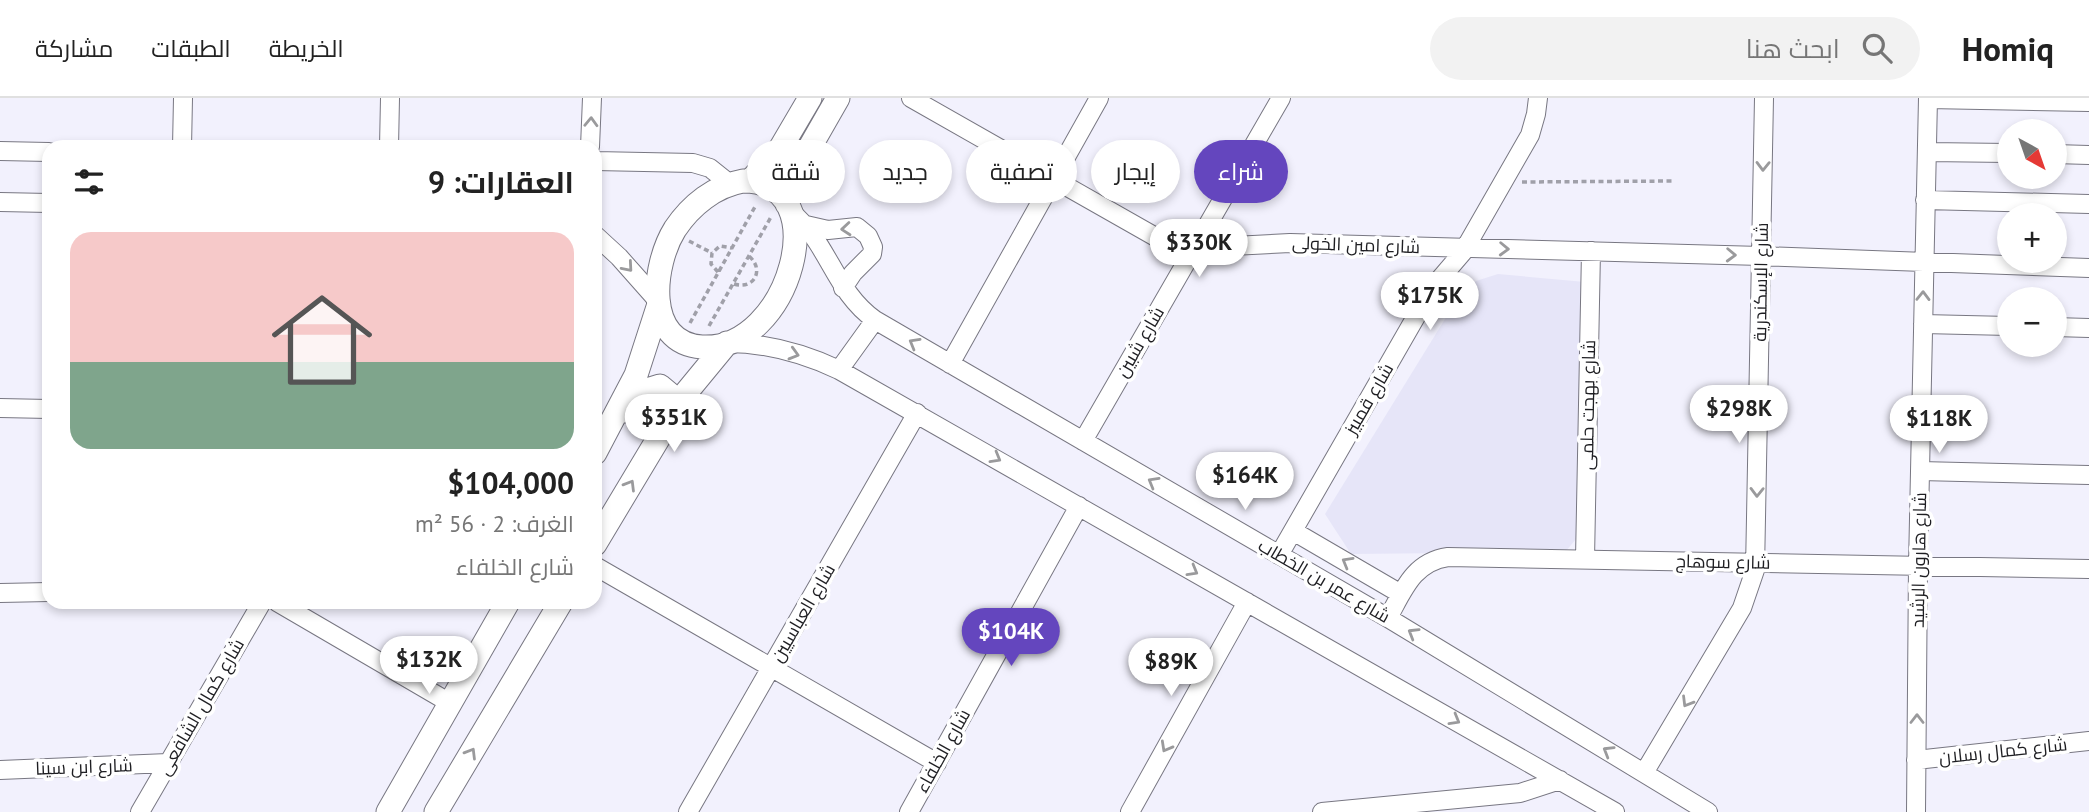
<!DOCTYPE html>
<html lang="ar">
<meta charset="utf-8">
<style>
:root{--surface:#fff;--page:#f2f2f2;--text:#222;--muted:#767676;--line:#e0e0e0;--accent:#6446be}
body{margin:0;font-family:"PT Sans",Cairo,sans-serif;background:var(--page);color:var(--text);direction:rtl;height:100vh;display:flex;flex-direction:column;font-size:26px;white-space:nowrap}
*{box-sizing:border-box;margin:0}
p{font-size:23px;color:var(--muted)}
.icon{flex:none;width:38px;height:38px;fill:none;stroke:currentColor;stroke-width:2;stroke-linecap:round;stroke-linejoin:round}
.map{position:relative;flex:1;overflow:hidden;direction:ltr}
.drawer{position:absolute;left:42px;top:42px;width:560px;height:469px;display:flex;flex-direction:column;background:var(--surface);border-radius:21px;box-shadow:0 4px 10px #0003;direction:rtl}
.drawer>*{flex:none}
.hud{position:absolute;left:623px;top:42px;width:665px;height:63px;direction:rtl;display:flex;gap:14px}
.needle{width:46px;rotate:140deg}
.buttons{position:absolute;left:1997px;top:21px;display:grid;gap:14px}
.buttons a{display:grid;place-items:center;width:70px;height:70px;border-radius:50%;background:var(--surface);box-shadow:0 4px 10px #0003;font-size:35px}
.price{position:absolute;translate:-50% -60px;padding:0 16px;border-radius:24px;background:#fff;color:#222;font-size:23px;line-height:46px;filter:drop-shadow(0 2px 4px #0008)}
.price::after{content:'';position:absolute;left:50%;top:42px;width:21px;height:16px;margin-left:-10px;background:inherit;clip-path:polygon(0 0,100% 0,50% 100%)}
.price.current{background:var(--accent);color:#fff}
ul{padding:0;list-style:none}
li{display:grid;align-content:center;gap:14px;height:371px;padding:0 28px}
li+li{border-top:2px solid var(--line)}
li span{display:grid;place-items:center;height:217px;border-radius:21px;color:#555}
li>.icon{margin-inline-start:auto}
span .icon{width:126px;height:126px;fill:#fffc;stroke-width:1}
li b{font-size:30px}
h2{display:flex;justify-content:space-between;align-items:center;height:84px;padding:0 28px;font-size:30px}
.tag{padding:0 24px;border-radius:32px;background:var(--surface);box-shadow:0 4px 10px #0003;font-size:24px;line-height:63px}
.tag.current{background:var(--accent);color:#fff}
header{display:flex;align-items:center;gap:42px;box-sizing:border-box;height:98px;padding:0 35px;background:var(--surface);border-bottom:2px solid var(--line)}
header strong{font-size:33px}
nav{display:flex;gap:38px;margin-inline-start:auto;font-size:24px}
.search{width:490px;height:63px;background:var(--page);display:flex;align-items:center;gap:18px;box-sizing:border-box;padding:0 24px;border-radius:38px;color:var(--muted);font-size:26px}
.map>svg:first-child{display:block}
.built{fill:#e6e5f8}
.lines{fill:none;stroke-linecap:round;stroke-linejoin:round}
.minor-casing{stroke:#787782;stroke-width:20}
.major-casing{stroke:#787782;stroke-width:25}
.path{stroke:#a0a0a9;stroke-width:3.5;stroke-dasharray:5 3.5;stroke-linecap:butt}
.minor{stroke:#fff;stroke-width:18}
.major{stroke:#fff;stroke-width:23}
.oneway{stroke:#9a9a9c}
.labels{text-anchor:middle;stroke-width:7;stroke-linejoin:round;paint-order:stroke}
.street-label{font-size:18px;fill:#1e1e22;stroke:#fff}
</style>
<header>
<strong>Homiq</strong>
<div class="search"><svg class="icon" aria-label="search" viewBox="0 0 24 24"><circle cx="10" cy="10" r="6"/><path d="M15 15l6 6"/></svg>ابحث هنا</div>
<nav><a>الخريطة</a><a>الطبقات</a><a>مشاركة</a></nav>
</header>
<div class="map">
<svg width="2089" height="714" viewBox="0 0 2089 714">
<rect width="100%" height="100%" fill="#f2f1fd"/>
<path class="built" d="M1498,176L1585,184L1577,440L1565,454L1351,456L1325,416L1461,195L1476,183Z"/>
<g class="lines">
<g class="minor-casing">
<path id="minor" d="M911,0L1161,142L1194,150L1290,145L1761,158L2089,170
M1928,1L2089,4
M182,49L183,0
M389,49L390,0
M590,49L592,0
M0,53L49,54
M1927,54L2009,55
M2054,56L2089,57
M595,63L693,65L710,70L730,86
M1925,102L2089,106
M0,104L49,105
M791,114C829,145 834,193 875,222L1388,520L1708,714
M806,127L828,132L857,129L868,138L873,149L872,156L853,175L843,190
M595,137L619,159L658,203
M1923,226L2009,228
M2054,229L2089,230
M727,245C765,245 805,256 839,272L1615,714
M950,266L1099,0
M839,272L875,222
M0,310L49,311
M1083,343L1281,0
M1920,373L2089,377
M1293,433L1401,496
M1279,457L1433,189L1463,154L1530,37L1536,16L1538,0
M1585,461L1591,153
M595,468L937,665
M0,495L49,494
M277,504L450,605
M1388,520C1403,493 1413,464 1448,459L2089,471
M1916,662L2089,643
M0,672L168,665
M1644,675L1742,510L1755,472L1764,0
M140,714L262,504
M688,714L917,315
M909,714L1079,408
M1130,714L1247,504
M1322,714L1520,695L1560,682
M1916,714L1918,467L1928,0"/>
</g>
<g class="major-casing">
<path id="major" d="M743,83C838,82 790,254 702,249C643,245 653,166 675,131C691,107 715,88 743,83Z
M750,83L780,51L810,0
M787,106L806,56L838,0
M625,313L647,292L660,288L672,298L673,314
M595,355L636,277L658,209
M595,446L685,296L727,245
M388,714L508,504
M436,714L561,504"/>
</g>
<path class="path" d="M1522,84L1675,83
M689,143L712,155
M718,174L711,166L712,155L720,148L732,150
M734,186C754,192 765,172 749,158
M690,225L756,107
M709,228L771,119"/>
<use href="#minor" class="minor"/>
<use href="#major" class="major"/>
</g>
<defs><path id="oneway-chevron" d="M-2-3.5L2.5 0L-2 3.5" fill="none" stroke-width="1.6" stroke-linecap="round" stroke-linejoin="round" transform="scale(1.75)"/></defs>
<g class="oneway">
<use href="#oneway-chevron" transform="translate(591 24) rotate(-88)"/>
<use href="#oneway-chevron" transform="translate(1763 68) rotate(91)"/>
<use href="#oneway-chevron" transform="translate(846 131) rotate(175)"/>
<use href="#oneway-chevron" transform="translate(1504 151) rotate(2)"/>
<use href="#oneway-chevron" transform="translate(1731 157) rotate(2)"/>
<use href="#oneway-chevron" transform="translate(628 169) rotate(49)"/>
<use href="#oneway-chevron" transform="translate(1923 198) rotate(-89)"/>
<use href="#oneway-chevron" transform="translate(914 245) rotate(-150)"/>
<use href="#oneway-chevron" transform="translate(794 256) rotate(16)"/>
<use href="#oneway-chevron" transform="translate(996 360) rotate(30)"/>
<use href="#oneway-chevron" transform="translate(1153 384) rotate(-150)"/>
<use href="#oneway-chevron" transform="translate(630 387) rotate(-59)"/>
<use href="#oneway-chevron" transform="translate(1757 394) rotate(91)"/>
<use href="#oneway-chevron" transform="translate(1347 464) rotate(-150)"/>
<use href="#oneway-chevron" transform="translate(1193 473) rotate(30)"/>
<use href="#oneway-chevron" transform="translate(1413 535) rotate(-149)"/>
<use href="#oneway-chevron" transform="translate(1687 604) rotate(121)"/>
<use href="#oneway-chevron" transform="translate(1917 621) rotate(-90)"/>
<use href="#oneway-chevron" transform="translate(1455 622) rotate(30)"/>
<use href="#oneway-chevron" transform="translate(1166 649) rotate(119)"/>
<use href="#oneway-chevron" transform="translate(1608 653) rotate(-149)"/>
<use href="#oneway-chevron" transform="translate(471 655) rotate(-59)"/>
</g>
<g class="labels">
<g class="street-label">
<text transform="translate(1356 147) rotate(2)" y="6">شارع امين الخولى</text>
<text transform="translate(1761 184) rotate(-89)" y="6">شارع الإسكندرية</text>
<text transform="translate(1140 244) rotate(-60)" y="6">شارع شبين</text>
<text transform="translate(1369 301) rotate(-60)" y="6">شارع قمبيز</text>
<text transform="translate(1588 307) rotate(-89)" y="6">شارع بهجت حلمى</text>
<text transform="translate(1919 462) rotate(-89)" y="6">شارع هارون الرشيد</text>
<text transform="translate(1723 464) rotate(1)" y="6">شارع سوهاج</text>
<text transform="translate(1324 483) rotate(30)" y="6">شارع عمر بن الخطاب</text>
<text transform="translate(803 515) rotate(-60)" y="6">شارع العباسيين</text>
<text transform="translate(201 609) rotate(-60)" y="6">شارع كمال الشافعى</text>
<text transform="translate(943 653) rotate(-61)" y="6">شارع الخلفاء</text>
<text transform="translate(2003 653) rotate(-6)" y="6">شارع كمال رسلان</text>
<text transform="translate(84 669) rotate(-2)" y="6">شارع ابن سينا</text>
</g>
</g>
</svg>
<div class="buttons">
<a><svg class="needle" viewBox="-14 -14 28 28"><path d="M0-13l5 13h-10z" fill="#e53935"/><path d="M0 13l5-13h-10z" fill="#767676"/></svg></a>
<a>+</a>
<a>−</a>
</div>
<b class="price" style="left:1199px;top:181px">$330K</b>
<b class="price" style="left:1430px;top:234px">$175K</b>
<b class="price" style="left:1739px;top:347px">$298K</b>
<b class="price" style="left:674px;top:356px">$351K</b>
<b class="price" style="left:1939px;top:357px">$118K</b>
<b class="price" style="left:1245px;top:414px">$164K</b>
<b class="price current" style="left:1011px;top:570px">$104K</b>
<b class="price" style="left:429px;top:598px">$132K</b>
<b class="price" style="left:1171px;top:600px">$89K</b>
<div class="hud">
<a class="tag current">شراء</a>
<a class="tag">إيجار</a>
<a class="tag">تصفية</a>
<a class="tag">جديد</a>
<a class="tag">شقة</a>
</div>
<section class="drawer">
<h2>العقارات: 9<svg class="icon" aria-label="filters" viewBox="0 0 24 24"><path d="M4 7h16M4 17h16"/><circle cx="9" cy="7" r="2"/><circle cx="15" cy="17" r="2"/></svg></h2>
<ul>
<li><span style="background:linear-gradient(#f6c9c9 60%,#7fa58c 0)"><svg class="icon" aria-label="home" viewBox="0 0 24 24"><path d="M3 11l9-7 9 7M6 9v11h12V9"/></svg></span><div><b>$104,000</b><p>الغرف: 2 · 56 m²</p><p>شارع الخلفاء</p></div></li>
</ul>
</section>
</div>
